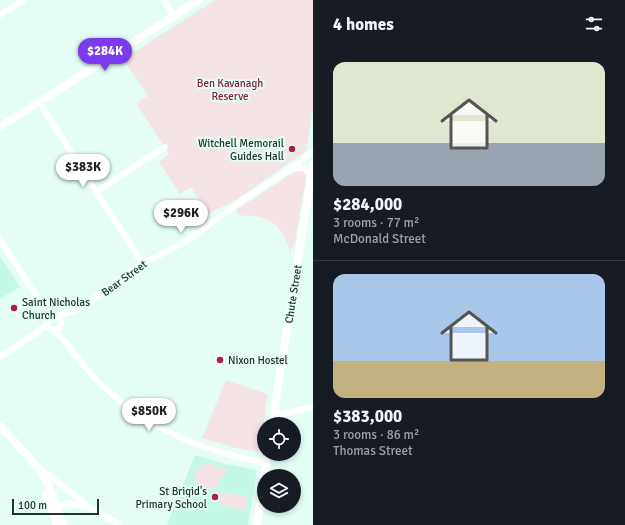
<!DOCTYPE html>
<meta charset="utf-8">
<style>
:root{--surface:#171b24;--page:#20242c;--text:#f1f3f6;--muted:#9ea1a6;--line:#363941;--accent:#7c3aed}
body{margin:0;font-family:Signika,sans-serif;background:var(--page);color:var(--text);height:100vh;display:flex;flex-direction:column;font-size:15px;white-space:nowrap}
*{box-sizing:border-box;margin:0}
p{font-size:13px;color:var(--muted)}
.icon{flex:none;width:22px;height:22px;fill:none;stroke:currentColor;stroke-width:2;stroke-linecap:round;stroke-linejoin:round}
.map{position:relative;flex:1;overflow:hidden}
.side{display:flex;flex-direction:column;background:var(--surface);width:312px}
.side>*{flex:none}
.buttons{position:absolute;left:257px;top:417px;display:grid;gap:8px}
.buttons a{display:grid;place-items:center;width:44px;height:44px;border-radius:50%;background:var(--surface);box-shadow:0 2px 6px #0003;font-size:20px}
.scale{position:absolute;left:12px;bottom:10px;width:87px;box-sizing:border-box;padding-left:4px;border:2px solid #23342f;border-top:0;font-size:11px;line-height:14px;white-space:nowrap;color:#23342f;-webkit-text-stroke:3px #e4fef6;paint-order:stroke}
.price{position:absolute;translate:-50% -34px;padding:0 9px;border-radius:14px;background:#fff;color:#222;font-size:13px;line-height:26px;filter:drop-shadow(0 1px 2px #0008)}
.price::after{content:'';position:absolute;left:50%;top:24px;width:12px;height:9px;margin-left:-6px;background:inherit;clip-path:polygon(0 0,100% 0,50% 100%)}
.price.selected{background:var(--accent);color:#fff}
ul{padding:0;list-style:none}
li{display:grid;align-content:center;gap:8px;height:212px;padding:0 20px}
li+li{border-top:1px solid var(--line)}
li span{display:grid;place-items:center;height:124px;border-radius:12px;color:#555}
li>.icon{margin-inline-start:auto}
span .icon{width:72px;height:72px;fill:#fffc;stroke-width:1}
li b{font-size:17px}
h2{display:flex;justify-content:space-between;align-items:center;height:48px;padding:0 20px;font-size:17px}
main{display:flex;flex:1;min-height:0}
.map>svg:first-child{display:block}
.built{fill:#c4f9ea}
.green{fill:#f4e4e6}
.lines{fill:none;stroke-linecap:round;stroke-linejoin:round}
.minor{stroke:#fff;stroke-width:6}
.tertiary{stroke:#fff;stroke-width:8}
.poi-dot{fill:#af1c4a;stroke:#e4fef6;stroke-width:1.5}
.labels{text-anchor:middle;stroke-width:4;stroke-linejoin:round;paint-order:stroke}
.park-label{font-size:11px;fill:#851f3b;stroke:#e4fef6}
.poi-label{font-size:11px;fill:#23342f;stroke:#e4fef6;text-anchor:end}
.street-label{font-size:11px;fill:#23342f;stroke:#e4fef6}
</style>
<main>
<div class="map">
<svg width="313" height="525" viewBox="0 0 313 525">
<rect width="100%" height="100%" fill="#e4fef6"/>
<path class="built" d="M0,256L20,287L0,299Z
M195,455L226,464L257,470L248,525H167Z"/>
<path class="green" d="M215,0H313V108L306,151L236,200L208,214L191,187L180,194L159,162L169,154L136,103L148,96L123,59Z
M298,171L305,172L306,179L294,246L291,248L290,252C282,226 270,213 240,216L236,210L294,172Z
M226,380L268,394L259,452L236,448L202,438Z
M208,463L227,469L214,489L195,487L194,471Z
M220,492L247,496L245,510L218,505Z"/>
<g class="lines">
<path class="minor" d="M164,0L174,16
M0,15L23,0
M39,102L142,263
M292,168H304L311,176
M96,192L165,147
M0,239L42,305L47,320
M47 323a7 7 0 1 1 14 0a7 7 0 1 1-14 0Z
M57,316L72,312L87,304L142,263L170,250L189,239L237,204L292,168L313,151
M54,330C70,346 82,365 98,381C146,428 201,451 266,463
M0,357L36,333L47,324
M274,413L282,414L313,407
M42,470L83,502L88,507L120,525
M52,506L69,503L88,507"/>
<path class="tertiary" d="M0,127L199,0
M272,424L313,165
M0,426L43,473L56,505L63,525
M264,476L268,454
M46,493L57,525
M257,525L264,479"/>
</g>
<g class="poi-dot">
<circle cx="292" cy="149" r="4"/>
<circle cx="14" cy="308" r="4"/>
<circle cx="220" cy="360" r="4"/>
<circle cx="215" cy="497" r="4"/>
</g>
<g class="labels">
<g class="park-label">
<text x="230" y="87">Ben Kavanagh<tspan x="230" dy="13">Reserve</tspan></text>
</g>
<g class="poi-label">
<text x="284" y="147">Witchell Memorail<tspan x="284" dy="13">Guides Hall</tspan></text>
<text x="22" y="306" text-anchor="start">Saint Nicholas<tspan x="22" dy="13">Church</tspan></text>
<text x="228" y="364" text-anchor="start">Nixon Hostel</text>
<text x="207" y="495">St Brigid's<tspan x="207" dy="13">Primary School</tspan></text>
</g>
<g class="street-label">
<text transform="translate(124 278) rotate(-36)" y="4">Bear Street</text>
<text transform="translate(293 294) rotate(-81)" y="4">Chute Street</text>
</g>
</g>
</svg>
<div class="buttons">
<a><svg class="icon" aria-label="locate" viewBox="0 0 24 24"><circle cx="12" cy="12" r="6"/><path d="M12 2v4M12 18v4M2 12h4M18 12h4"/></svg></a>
<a><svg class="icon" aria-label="layers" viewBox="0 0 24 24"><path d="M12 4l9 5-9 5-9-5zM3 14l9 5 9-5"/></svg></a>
</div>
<div class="scale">100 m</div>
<b class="price selected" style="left:105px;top:72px">$284K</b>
<b class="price" style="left:83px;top:188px">$383K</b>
<b class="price" style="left:181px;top:234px">$296K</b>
<b class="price" style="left:149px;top:432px">$850K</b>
</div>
<section class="side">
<h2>4 homes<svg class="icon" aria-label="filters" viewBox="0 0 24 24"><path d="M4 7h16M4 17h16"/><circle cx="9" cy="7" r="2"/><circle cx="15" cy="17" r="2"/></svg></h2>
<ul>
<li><span style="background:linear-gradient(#dfe7d0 65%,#9aa5b1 0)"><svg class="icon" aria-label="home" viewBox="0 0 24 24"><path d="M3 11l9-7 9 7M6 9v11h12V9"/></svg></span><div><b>$284,000</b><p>3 rooms · 77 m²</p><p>McDonald Street</p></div></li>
<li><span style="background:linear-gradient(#a9c7e8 70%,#c2b280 0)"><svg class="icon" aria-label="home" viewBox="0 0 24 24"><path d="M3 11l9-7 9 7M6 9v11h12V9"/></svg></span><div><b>$383,000</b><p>3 rooms · 86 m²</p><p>Thomas Street</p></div></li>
</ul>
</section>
</main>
